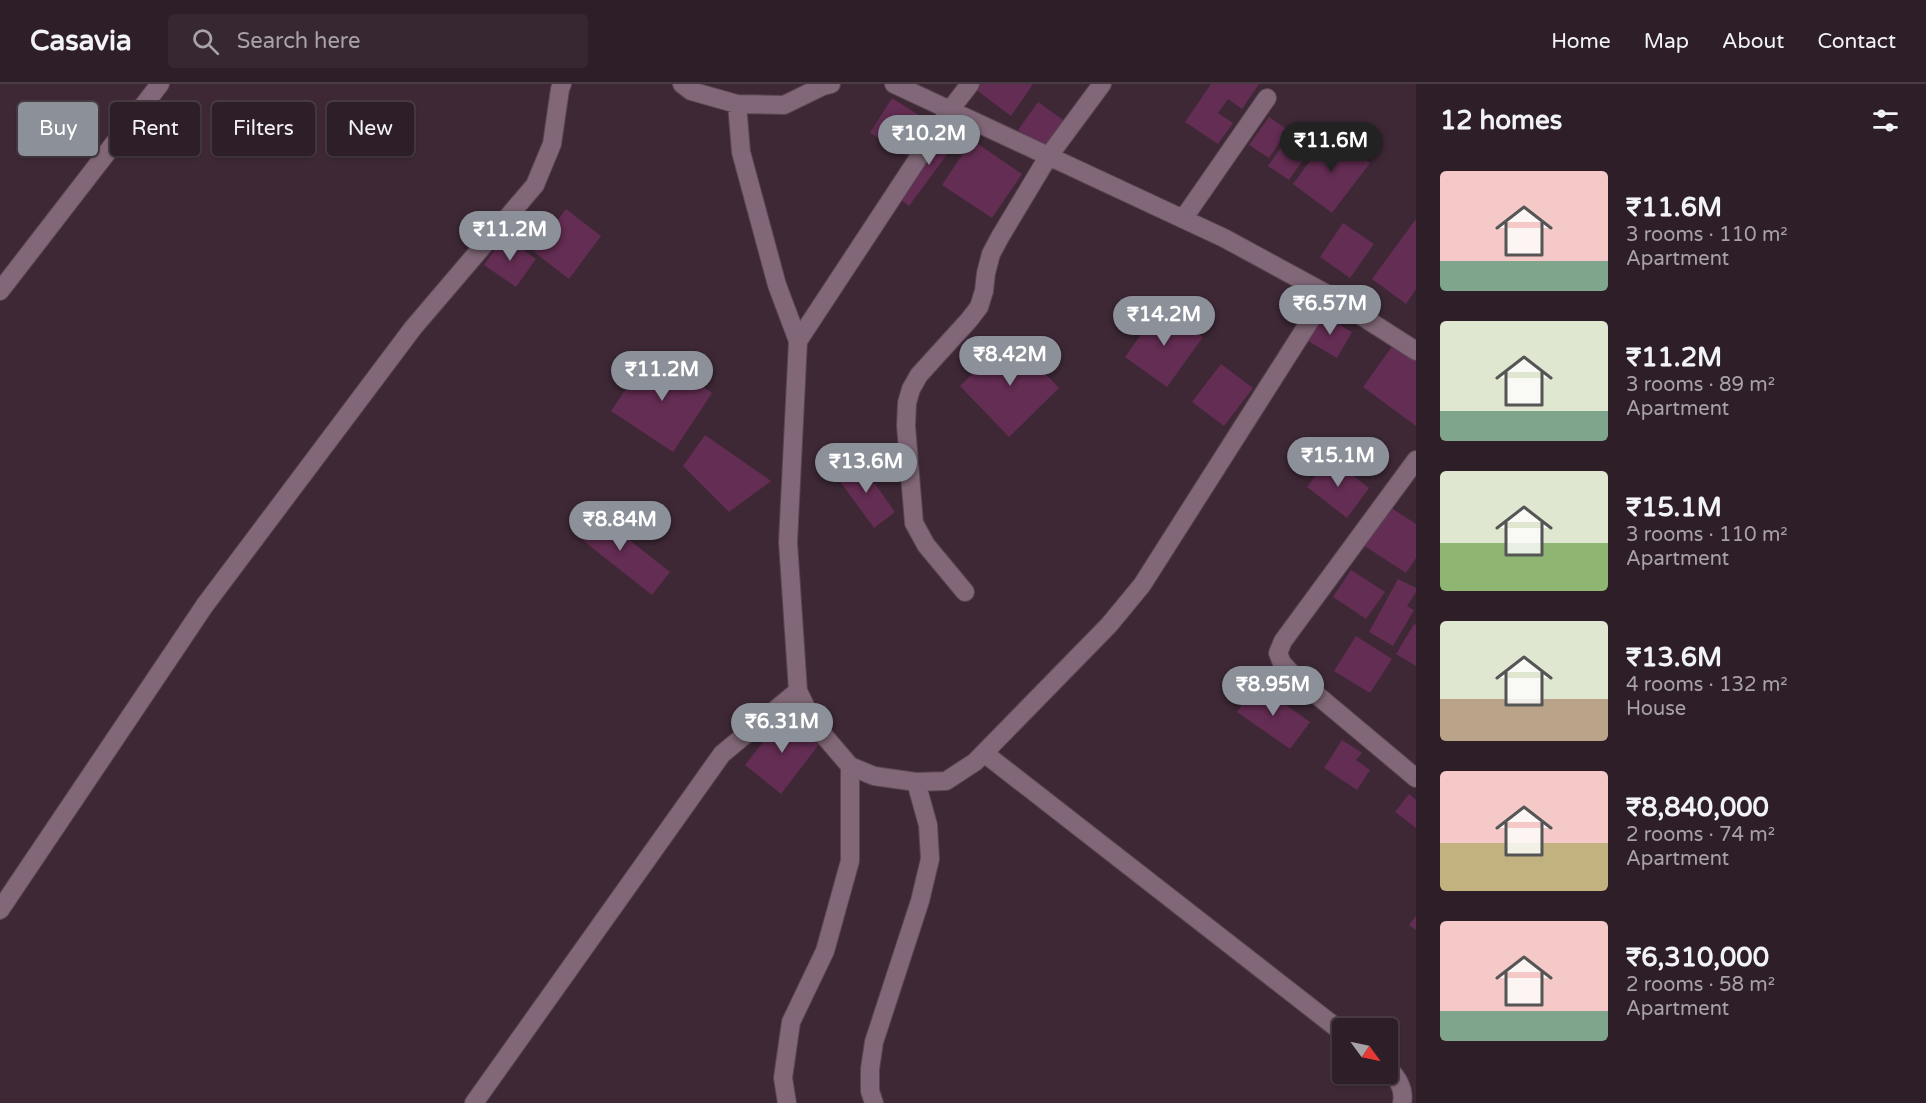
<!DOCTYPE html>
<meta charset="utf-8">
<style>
:root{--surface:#2e1e28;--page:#362730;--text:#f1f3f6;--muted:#a7a2a8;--line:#493c45;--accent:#8c9099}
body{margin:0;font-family:"Varela Round",sans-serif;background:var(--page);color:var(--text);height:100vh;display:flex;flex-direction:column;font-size:22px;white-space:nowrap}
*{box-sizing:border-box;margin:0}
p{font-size:20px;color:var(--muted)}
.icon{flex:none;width:33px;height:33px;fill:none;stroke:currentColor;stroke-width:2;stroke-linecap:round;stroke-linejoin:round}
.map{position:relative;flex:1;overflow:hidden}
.details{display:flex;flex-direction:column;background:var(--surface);width:510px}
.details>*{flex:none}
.top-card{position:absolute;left:18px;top:18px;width:570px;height:54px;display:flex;gap:12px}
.needle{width:39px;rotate:123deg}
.buttons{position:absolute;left:1332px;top:934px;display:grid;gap:12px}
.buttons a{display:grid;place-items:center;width:66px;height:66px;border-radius:6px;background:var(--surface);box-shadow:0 2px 4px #0004,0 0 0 2px var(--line);font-size:30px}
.price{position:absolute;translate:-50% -51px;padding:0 14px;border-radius:21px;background:var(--accent);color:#fff;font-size:20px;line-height:39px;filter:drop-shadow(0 2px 3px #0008)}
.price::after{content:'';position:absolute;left:50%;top:36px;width:18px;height:14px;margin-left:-9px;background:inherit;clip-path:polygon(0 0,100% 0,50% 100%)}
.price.selected{background:#222;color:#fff}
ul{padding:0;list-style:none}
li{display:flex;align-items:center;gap:18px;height:150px;padding:0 24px}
li span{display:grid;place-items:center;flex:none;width:168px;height:120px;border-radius:6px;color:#555}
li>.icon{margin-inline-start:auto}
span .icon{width:72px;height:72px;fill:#fffc;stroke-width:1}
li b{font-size:26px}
h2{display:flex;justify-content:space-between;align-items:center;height:72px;padding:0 24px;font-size:26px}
.pill{padding:0 21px;border-radius:6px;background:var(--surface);box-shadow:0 2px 4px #0004,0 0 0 2px var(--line);font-size:21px;line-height:54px}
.pill.selected{background:var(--accent);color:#fff}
header{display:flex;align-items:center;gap:36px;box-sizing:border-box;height:84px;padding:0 30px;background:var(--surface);border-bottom:2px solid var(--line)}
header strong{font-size:28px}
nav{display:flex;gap:33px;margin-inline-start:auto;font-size:21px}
.search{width:420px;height:54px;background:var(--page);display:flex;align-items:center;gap:15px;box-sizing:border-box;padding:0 21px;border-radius:6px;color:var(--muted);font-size:22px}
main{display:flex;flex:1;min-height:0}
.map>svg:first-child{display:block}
.building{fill:#642d53}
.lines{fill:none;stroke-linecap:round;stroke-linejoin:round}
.minor-casing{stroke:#594653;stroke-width:20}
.minor{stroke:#816777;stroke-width:18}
</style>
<header>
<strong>Casavia</strong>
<div class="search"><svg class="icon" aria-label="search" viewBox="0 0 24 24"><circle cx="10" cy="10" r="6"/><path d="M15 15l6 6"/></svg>Search here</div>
<nav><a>Home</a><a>Map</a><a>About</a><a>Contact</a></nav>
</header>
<main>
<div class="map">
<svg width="1416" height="1019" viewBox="0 0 1416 1019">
<rect width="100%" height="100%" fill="#3e2836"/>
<path class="building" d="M979,0H1033L1011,32L975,5Z
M1211,0H1259L1242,25L1228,15L1218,29L1233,39L1218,60L1185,38Z
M892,14L931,39L909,73L870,49Z
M1038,18L1066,38L1047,66L1018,46Z
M1269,33L1288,46L1269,74L1249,61Z
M951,41L962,50L909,122L897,113Z
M1330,50L1370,79L1332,129L1293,100Z
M1289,52L1310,66L1289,96L1268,82Z
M972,56L1022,90L992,134L942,101Z
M566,125L601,152L569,195L534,168Z
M1416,135V205L1406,220L1372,195Z
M1343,139L1374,160L1350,194L1320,173Z
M504,152L536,175L516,203L484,181Z
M1161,223L1203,253L1167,303L1125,273Z
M1323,231L1352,248L1337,274L1308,257Z
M1010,253L1059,304L1009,353L960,302Z
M1393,261L1416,277V342L1363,303Z
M651,268L712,309L673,368L611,327Z
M1221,280L1253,304L1224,342L1192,318Z
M705,351L771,397L729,428L683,382Z
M1329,373L1369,404L1347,434L1307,403Z
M858,376L895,428L874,444L836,392Z
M1385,420L1416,440V474L1406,489L1360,459Z
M589,424L670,488L652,511L571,447Z
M1351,486L1385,508L1366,535L1333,513Z
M1398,495L1416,504V508L1407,522L1414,526L1393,562L1369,548Z
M1414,540L1416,541V582L1396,570Z
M1356,552L1392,575L1370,609L1334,587Z
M1256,600L1310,638L1290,665L1237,628Z
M784,631L820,659L781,710L745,681Z
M1342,656L1362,669L1356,676L1370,686L1357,706L1324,684Z
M1409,710L1416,716V744L1395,728Z
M1416,832V846L1409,841Z"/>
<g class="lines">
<g class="minor-casing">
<path id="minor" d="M682,0L691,7L737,20L784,21L823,2L831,0
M894,0L1224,154L1327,210L1416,267
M737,20L741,68L777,201L798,257L788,458L798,607L814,640L850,682L874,692L916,698L946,697L975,678L1109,541L1142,501L1327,210
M1183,135L1267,14
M0,207L160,0
M798,257L950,26L970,0
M1416,376L1283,557L1278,569L1282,579L1293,591L1416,694
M965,508L926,461L914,439L906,342L907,319L911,305L919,291L969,236L979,223L984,207L986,189L991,170L1000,153L1048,73L1102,0
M984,669L1342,948
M0,826L205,521L413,244L535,101L552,60L560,5L562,0
M1388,984C1397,993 1405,1005 1402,1019
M474,1019L722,670L798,607
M787,1019L783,994L791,938L825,867L850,777V682
M874,1019L870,1007V985L874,958L920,817L930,775L928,741L916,698"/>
</g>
<use href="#minor" class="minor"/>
</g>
</svg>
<div class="buttons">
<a><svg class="needle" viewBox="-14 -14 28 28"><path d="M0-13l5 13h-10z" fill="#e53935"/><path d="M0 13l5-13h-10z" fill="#a7a2a8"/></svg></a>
</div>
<b class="price" style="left:929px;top:82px">₹10.2M</b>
<b class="price selected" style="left:1331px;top:89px">₹11.6M</b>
<b class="price" style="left:510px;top:178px">₹11.2M</b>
<b class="price" style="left:1330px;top:252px">₹6.57M</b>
<b class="price" style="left:1164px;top:263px">₹14.2M</b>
<b class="price" style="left:1010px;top:303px">₹8.42M</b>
<b class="price" style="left:662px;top:318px">₹11.2M</b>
<b class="price" style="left:1338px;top:404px">₹15.1M</b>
<b class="price" style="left:866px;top:410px">₹13.6M</b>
<b class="price" style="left:620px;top:468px">₹8.84M</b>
<b class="price" style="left:1273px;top:633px">₹8.95M</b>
<b class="price" style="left:782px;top:670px">₹6.31M</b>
<div class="top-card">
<a class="pill selected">Buy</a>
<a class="pill">Rent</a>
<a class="pill">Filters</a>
<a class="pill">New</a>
</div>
</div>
<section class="details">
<h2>12 homes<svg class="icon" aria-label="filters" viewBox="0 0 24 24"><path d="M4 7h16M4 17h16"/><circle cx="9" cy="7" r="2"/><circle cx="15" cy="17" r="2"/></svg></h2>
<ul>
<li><span style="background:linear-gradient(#f6c9c9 75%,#7fa58c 0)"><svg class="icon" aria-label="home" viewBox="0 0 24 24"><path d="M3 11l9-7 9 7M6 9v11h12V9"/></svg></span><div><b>₹11.6M</b><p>3 rooms · 110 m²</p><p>Apartment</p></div></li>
<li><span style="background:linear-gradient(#dfe7d0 75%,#7fa58c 0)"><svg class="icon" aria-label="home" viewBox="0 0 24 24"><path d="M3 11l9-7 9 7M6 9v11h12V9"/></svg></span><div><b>₹11.2M</b><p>3 rooms · 89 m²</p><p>Apartment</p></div></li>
<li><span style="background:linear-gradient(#dfe7d0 60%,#8fb573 0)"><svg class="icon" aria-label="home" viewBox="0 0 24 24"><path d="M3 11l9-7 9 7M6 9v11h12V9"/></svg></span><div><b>₹15.1M</b><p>3 rooms · 110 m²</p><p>Apartment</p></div></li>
<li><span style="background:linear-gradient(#dfe7d0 65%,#b9a48a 0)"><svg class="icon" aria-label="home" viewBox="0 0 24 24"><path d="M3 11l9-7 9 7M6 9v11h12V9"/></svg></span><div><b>₹13.6M</b><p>4 rooms · 132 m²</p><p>House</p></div></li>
<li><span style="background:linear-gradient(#f6c9c9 60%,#c2b280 0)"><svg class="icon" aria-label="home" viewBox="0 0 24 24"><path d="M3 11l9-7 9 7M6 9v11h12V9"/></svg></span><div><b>₹8,840,000</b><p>2 rooms · 74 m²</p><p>Apartment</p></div></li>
<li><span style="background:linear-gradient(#f6c9c9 75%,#7fa58c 0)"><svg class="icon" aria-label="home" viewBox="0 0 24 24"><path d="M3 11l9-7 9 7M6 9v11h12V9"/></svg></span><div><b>₹6,310,000</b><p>2 rooms · 58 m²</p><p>Apartment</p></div></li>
</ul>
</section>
</main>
